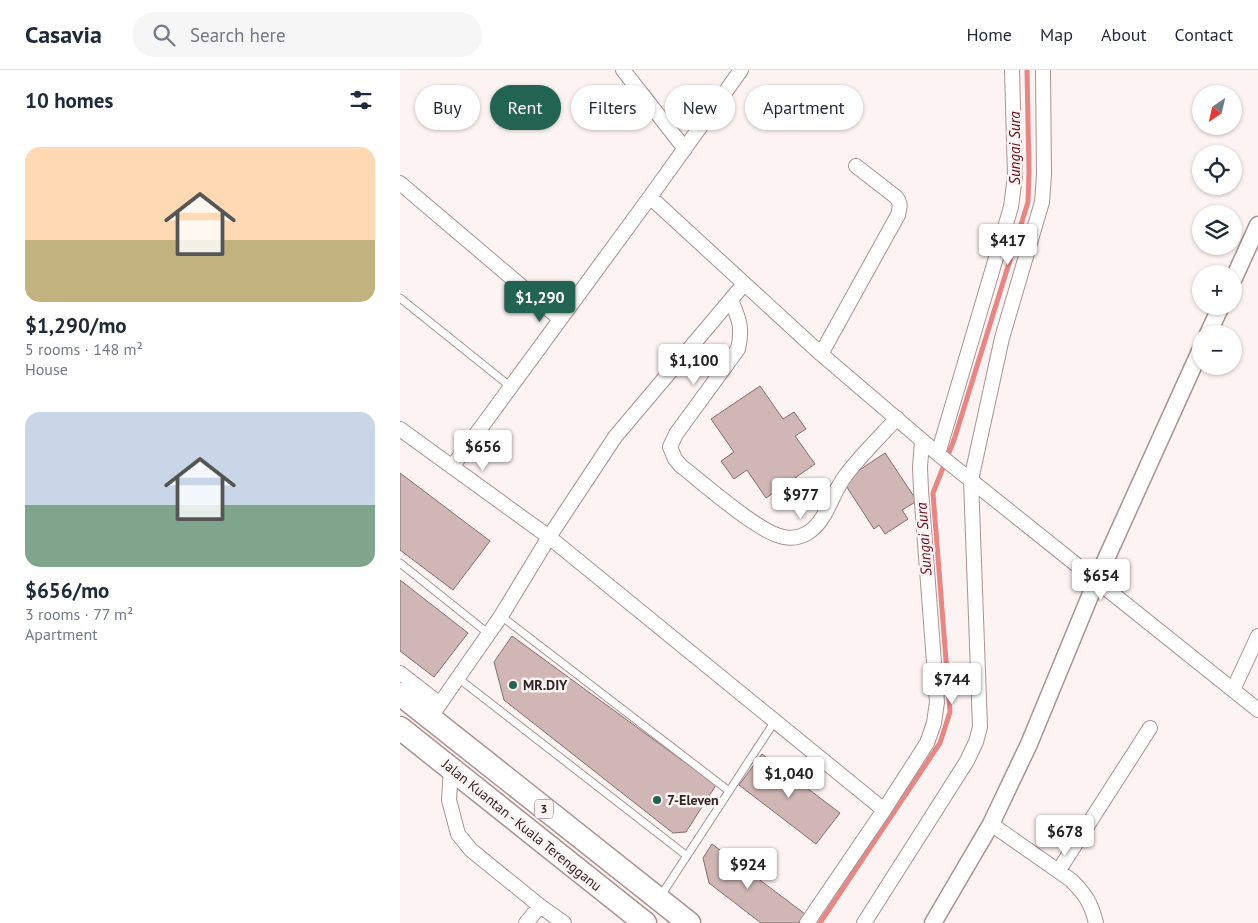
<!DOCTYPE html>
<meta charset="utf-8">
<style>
:root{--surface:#fff;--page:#f6f6f7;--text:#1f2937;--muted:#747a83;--line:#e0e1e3;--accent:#236351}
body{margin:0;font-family:"PT Sans",sans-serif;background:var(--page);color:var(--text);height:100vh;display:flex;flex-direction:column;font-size:19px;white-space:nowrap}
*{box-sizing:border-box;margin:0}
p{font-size:16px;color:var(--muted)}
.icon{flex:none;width:28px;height:28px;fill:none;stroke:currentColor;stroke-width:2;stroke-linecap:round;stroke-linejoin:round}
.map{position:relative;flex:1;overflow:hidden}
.panel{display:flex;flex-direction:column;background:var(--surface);width:400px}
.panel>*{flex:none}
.guide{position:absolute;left:15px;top:15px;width:475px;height:45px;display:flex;gap:10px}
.needle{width:32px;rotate:214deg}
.controls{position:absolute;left:792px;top:15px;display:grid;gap:10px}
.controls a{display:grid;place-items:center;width:50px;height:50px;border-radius:50%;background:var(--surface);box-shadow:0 1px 4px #0004;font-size:25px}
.price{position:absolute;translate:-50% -42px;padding:0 11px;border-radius:5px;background:#fff;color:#222;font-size:16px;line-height:32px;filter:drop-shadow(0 1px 2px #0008)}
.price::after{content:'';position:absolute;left:50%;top:30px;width:15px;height:11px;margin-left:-8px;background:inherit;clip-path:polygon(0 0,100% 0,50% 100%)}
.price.current{background:var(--accent);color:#fff}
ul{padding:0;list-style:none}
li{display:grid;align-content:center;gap:10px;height:265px;padding:0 25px}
li span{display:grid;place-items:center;height:155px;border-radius:15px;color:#555}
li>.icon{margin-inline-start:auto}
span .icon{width:90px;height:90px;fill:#fffc;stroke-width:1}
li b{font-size:21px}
h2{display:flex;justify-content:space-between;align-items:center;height:60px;padding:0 25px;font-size:21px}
.tag{padding:0 18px;border-radius:22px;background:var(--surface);box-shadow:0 1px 4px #0004;font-size:18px;line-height:45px}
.tag.current{background:var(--accent);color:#fff}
header{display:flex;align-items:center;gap:30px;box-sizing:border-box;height:70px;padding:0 25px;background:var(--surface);border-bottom:1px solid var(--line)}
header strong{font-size:24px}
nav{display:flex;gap:28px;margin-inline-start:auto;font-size:18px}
.search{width:350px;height:45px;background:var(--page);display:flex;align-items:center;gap:12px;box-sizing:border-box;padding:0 18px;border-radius:28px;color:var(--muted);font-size:19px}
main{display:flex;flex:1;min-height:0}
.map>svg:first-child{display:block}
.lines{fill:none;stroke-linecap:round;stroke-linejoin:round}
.stream{stroke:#e68785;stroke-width:5}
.building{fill:#d0b7b6;stroke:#846d6c}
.service-casing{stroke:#aa9291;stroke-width:9}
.minor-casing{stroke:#aa9291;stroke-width:16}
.tertiary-casing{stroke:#aa9291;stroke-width:19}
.trunk-casing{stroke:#aa9291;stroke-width:25}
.service{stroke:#fff;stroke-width:7}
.minor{stroke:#fff;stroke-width:14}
.tertiary{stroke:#fff;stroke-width:16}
.trunk{stroke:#fff;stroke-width:22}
.poi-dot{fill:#236351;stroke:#fef3f3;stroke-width:2}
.labels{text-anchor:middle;stroke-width:5;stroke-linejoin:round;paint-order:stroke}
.shield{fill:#fef3f3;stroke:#6c6362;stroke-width:1}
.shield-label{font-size:12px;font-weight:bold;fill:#2e2524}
.poi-label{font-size:14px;font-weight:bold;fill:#2e2524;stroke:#fef3f3;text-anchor:start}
.street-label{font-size:14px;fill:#2e2524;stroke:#fef3f3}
.water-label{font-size:15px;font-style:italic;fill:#620d17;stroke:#fef3f3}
</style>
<header>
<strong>Casavia</strong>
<div class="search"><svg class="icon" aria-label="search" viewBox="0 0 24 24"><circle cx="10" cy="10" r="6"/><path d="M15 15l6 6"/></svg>Search here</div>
<nav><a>Home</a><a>Map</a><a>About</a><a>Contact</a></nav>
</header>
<main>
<section class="panel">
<h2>10 homes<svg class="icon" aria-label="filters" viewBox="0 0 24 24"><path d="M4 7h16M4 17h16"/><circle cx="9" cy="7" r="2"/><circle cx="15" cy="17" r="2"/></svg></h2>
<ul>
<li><span style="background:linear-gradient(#ffd9b3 60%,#c2b280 0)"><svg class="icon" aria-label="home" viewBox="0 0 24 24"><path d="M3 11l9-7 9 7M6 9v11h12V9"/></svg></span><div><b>$1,290/mo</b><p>5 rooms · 148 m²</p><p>House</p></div></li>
<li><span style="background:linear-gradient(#c9d6e8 60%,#7fa58c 0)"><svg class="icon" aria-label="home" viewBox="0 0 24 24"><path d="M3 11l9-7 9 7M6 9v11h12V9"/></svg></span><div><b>$656/mo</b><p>3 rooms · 77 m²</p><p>Apartment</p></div></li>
</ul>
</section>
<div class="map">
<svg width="858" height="853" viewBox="0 0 858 853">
<rect width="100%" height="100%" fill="#fef3f3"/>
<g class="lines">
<path class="stream" d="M420,853L540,673L550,642L533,423L554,370L628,132L629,102L627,0"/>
</g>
<path class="building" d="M360,316L383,349L394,342L406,359L395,366L415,394L366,428L347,400L334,409L321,391L334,382L311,349Z
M485,383L517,431L502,440L508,449L485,464L479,455L474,459L443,411Z
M0,403L90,471L53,520L0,480Z
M0,510L68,563L34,607L0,581Z
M112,566L316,715L286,762L273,763L104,630L94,592Z
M362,684L440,743L416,774L339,715Z
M312,774L405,844L398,853H361L309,813L303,788Z"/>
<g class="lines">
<g class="service-casing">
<path id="service" d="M0,228L111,317
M0,493L89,564
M101,546L329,721
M58,608L287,786
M260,827L375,651"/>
</g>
<g class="minor-casing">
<path id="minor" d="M223,0L285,79
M0,113L160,249
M250,127L421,284L538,384L858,640
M331,230C339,249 343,258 338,279L276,364L270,377L275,389L281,396C302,412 360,464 384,467C393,469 401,467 409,462C428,449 432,422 446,405C461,385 480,367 497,348
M421,284L498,145C500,137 501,133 496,127L456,96
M0,359L149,467L484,740
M538,384L611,137L615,106L612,0
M52,397L250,127L341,0
M0,603L40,634
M833,620L858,566
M30,648L101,546L149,467L215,367L344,214
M51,698L49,730L58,764L71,780L140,836L164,853
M591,754L671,810C686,825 691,833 696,853
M659,800L750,658
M126,853L140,836
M407,853L484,740L527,673L534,653L537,632L521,420L520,397L522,371
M464,853L567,691L576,672L580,657L571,410L602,268L642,132L644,105L643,0"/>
</g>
<g class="tertiary-casing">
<path id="tertiary" d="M834,208L858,155
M808,264L821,236
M533,853L591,754L629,674L697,509L801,279"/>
</g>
<g class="trunk-casing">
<path id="trunk" d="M0,624L289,853
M0,658L245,853"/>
</g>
<use href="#service" class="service"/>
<use href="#minor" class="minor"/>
<use href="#tertiary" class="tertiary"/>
<use href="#trunk" class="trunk"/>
</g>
<g class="poi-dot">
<circle cx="113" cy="615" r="5"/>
<circle cx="257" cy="730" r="5"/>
</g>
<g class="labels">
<rect class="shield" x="135" y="729.5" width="18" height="19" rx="4"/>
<g class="shield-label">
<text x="144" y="743">3</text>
</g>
<g class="poi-label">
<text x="123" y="620">MR.DIY</text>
<text x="267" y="735">7-Eleven</text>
</g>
<g class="street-label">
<text transform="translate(122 755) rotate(39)" y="5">Jalan Kuantan - Kuala Terengganu</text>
</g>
<g class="water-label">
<text transform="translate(615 78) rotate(-90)" y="5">Sungai Sura</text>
<text transform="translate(524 469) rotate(-94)" y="5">Sungai Sura</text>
</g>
</g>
</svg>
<div class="controls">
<a><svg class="needle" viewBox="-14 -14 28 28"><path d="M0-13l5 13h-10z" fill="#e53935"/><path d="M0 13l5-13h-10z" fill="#747a83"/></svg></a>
<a><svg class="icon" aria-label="locate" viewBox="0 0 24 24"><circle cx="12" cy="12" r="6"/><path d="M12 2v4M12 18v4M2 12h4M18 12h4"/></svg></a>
<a><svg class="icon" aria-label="layers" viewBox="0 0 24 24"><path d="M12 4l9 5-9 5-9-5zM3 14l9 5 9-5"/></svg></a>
<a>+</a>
<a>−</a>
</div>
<b class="price" style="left:608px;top:196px">$417</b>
<b class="price current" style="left:140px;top:253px">$1,290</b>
<b class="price" style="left:294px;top:316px">$1,100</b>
<b class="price" style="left:83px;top:402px">$656</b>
<b class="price" style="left:401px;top:450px">$977</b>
<b class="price" style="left:701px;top:531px">$654</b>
<b class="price" style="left:552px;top:635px">$744</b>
<b class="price" style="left:389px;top:729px">$1,040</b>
<b class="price" style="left:665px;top:787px">$678</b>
<b class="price" style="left:348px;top:820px">$924</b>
<div class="guide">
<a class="tag">Buy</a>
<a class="tag current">Rent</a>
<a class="tag">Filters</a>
<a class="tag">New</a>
<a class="tag">Apartment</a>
</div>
</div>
</main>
